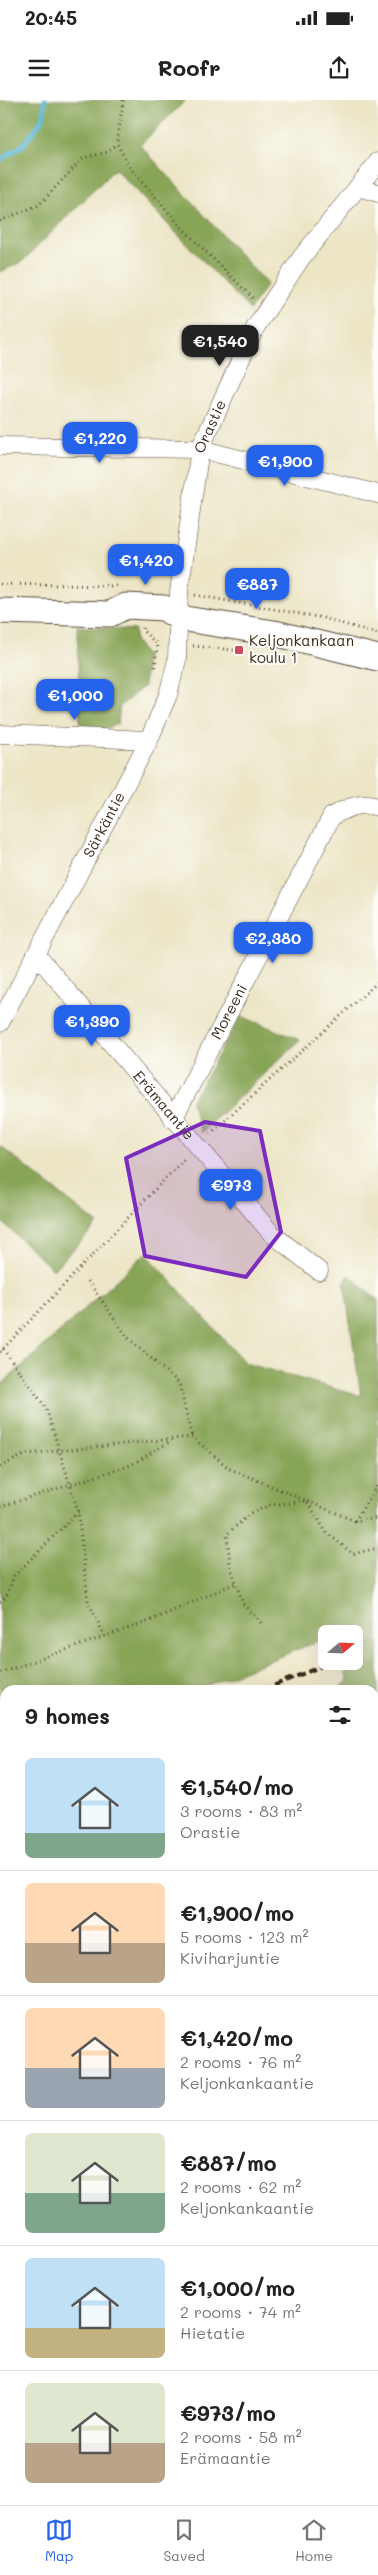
<!DOCTYPE html>
<meta charset="utf-8">
<style>
:root{--surface:#fff;--page:#f6f6f6;--text:#222;--muted:#767676;--line:#e0e0e0;--accent:#2563eb}
body{margin:0;font-family:Mali,sans-serif;background:var(--page);color:var(--text);height:100vh;display:flex;flex-direction:column;font-size:19px;white-space:nowrap}
*{box-sizing:border-box;margin:0}
p{font-size:16px;color:var(--muted)}
.icon{flex:none;width:28px;height:28px;fill:none;stroke:currentColor;stroke-width:2;stroke-linecap:round;stroke-linejoin:round}
.map{position:relative;flex:1;overflow:hidden}
.side{position:absolute;left:0px;top:1585px;width:379px;height:820px;display:flex;flex-direction:column;background:var(--surface);border-radius:15px 15px 0 0;box-shadow:0 5px 20px #0002}
.side>*{flex:none}
.needle{width:32px;rotate:71deg}
.controls{position:absolute;left:318px;top:1525px;display:grid;gap:10px}
.controls a{display:grid;place-items:center;width:45px;height:45px;border-radius:8px;background:var(--surface);box-shadow:0 5px 20px #0002;font-size:25px}
.price{position:absolute;translate:-50% -42px;padding:0 11px;border-radius:10px;background:var(--accent);color:#fff;font-size:16px;line-height:32px;filter:drop-shadow(0 1px 2px #0008)}
.price::after{content:'';position:absolute;left:50%;top:30px;width:15px;height:11px;margin-left:-8px;background:inherit;clip-path:polygon(0 0,100% 0,50% 100%)}
.price.selected{background:#222;color:#fff}
ul{padding:0;list-style:none}
li{display:flex;align-items:center;gap:15px;height:125px;padding:0 25px}
li+li{border-top:1px solid var(--line)}
li span{display:grid;place-items:center;flex:none;width:140px;height:100px;border-radius:8px;color:#555}
li>.icon{margin-inline-start:auto}
span .icon{width:60px;height:60px;fill:#fffc;stroke-width:1}
li b{font-size:21px}
h2{display:flex;justify-content:space-between;align-items:center;height:60px;padding:0 25px;font-size:21px}
.status{display:flex;justify-content:space-between;align-items:center;height:35px;padding:0 25px;background:var(--surface);direction:ltr}
.status svg{height:14px;fill:currentColor}
header{display:flex;justify-content:space-between;align-items:center;height:65px;padding:0 25px;background:var(--surface);font-size:22px;font-weight:700}
.menu{display:flex;justify-content:space-around;align-items:center;height:70px;border-top:1px solid var(--line);background:var(--surface);font-size:14px;color:var(--muted)}
.menu a{display:grid;justify-items:center;gap:2px}
.menu .selected{color:var(--accent)}
.map>svg:first-child{display:block}
.industrial{fill:#bfc2dd}
.forest{fill:#88a456;stroke:#62673a}
.lines{fill:none;stroke-linecap:round;stroke-linejoin:round}
.stream{stroke:#56b8d4;stroke-width:5}
.minor-casing{stroke:#564637;stroke-width:19}
.secondary-casing{stroke:#564637;stroke-width:27}
.path{stroke:#564637;stroke-width:3;stroke-dasharray:1 4;stroke-linecap:butt}
.minor{stroke:#fff;stroke-width:18}
.secondary{stroke:#fff;stroke-width:25}
.rail{stroke:#3b2a1e;stroke-width:4;stroke-dasharray:8 4;stroke-linecap:butt}
.marked{fill:#7b2cbf;fill-opacity:0.2;stroke:#7b2cbf;stroke-width:4;stroke-linejoin:round}
.poi-dot{fill:#d1495b;stroke:#fdfcf7;stroke-width:2}
.labels{text-anchor:middle;stroke-width:4;stroke-linejoin:round;paint-order:stroke}
.street-label{font-size:15px;fill:#3b2a1e;stroke:#fdfcf7}
.poi-label{font-size:15px;fill:#3b2a1e;stroke:#fdfcf7;text-anchor:start}
</style>
<div class="status"><b>20:45</b><svg viewBox="0 0 49 12"><path d="M0 12V9h3v3zM5 12V6h3v6zM10 12V3h3v9zM15 12V0h3v12zM26 1h20v11H26zM47 4h2v5h-2z"/></svg></div>
<header><svg class="icon" aria-label="menu" viewBox="0 0 24 24"><path d="M4 6h16M4 12h16M4 18h16"/></svg>Roofr<svg class="icon" aria-label="share" viewBox="0 0 24 24"><path d="M12 15V3M7 8l5-5 5 5M5 13v7h14v-7"/></svg></header>
<div class="map">
<svg width="378" height="2405" viewBox="0 0 378 2405">
<rect width="100%" height="100%" fill="#fdfcf7"/>
<filter id="ink" filterUnits="userSpaceOnUse"><feTurbulence type="fractalNoise" baseFrequency=".02" numOctaves="2"/><feDisplacementMap in="SourceGraphic" scale="10" xChannelSelector="R" yChannelSelector="G"/><feConvolveMatrix kernelMatrix="1 2 1 2 8 2 1 2 1" color-interpolation-filters="sRGB"/></filter>
<filter id="wash" filterUnits="userSpaceOnUse"><feTurbulence type="fractalNoise" baseFrequency=".0096" numOctaves="4" result="noise"/><feDisplacementMap in="SourceGraphic" scale="20" xChannelSelector="R" yChannelSelector="G"/><feGaussianBlur stdDeviation="1.12" result="paint"/><feColorMatrix in="noise" values="0 0 0 0 0 0 0 0 0 0 0 0 0 0 0 0 0 1.4 0 .05"/><feComposite in="paint" operator="in"/></filter>
<g filter="url(#wash)">
<rect width="100%" height="100%" fill="#ece5c6"/>
<path class="industrial" d="M378,1954V2405H134L133,2400H374V1956Z"/>
<path class="forest" d="M0,0H186L140,45L267,184L250,210L115,69L23,161L0,172Z
M77,526L135,530V540L146,556L144,586L120,606L118,624L105,629L80,627Z
M241,916L300,940L201,1033L191,1002Z
M0,1046L98,1124L53,1170L0,1120Z
M146,1153L245,1263L361,1296L344,1183L349,1175L378,1200V1811L374,1812L377,1735L374,1733V1590H337L348,1581L342,1561H354V1534H326V1538L196,1590H5V1667L0,1669V1286Z
M5,1806V1853L0,1864V1812Z
M378,1838V1954L374,1956V1839Z
M0,1941L5,1950V2400H133L134,2405H0Z"/>
<g class="lines">
<path class="stream" d="M0,60L23,45L43,19L45,0"/>
</g>
</g>
<g filter="url(#ink)">
<g class="lines">
<g class="minor-casing">
<g id="minor">
<path d="M358,87L378,93"/>
<path d="M0,346L200,349L378,394"/>
<path d="M0,634L149,640"/>
<path id="s1" d="M36,854L271,1133L319,1171"/>
<path id="s2" d="M0,923L149,640L168,595L177,560L179,492L200,349L255,228L301,158L378,62"/>
<path id="s3" d="M173,1019L332,716C347,708 361,701 378,707"/>
<path d="M374,1827H378"/>
</g>
</g>
<g class="secondary-casing">
<path id="secondary" d="M0,511L110,514L126,506L164,508L179,518L274,533L378,558"/>
</g>
<path class="path" d="M123,0L117,44L131,69L184,130L255,200
M0,121L39,105L83,58L108,52L117,44
M0,484L117,486
M195,495L323,518L378,534
M143,528L142,530L157,544L155,570
M193,546L234,550
M210,1034L378,882
M88,1181L128,1238L179,1283L192,1337
M3,1249L46,1308L78,1411L88,1501L105,1537
M0,1252L186,1057
M0,1367L26,1354L192,1337L230,1369L355,1421L378,1418
M0,1407L131,1365L171,1341
M355,1421L378,1384
M0,1502L6,1497L14,1476L78,1412
M261,1523L243,1504L230,1464L227,1434L251,1413L270,1405L307,1401L326,1432L353,1454L378,1448
M0,1573L152,1520L236,1483
M374,1660H378
M0,1756L5,1754
M0,1798L5,1792"/>
<use href="#minor" class="minor"/>
<use href="#secondary" class="secondary"/>
<path class="rail" d="M263,1590L322,1566
M0,1694L5,1692"/>
</g>
</g>
<path class="marked" d="M205,1022L260,1031L281,1132L246,1177L145,1156L126,1058Z"/>
<rect class="poi-dot" x="234" y="545" width="10" height="10" rx="2.5"/>
<g class="labels">
<g class="street-label">
<text dy="5" stroke="none"><textPath href="#s2" startOffset="642">Orastie</textPath></text>
<text dy="5" stroke="none"><textPath href="#s2" startOffset="224">Särkäntie</textPath></text>
<text dy="5" stroke="none"><textPath href="#s3" startOffset="121">Moreeni</textPath></text>
<text dy="5" stroke="none"><textPath href="#s1" startOffset="198">Erämaantie</textPath></text>
</g>
<g class="poi-label">
<text x="249" y="546">Keljonkankaan<tspan x="249" dy="17">koulu 1</tspan></text>
</g>
</g>
</svg>
<div class="controls">
<a><svg class="needle" viewBox="-14 -14 28 28"><path d="M0-13l5 13h-10z" fill="#e53935"/><path d="M0 13l5-13h-10z" fill="#767676"/></svg></a>
</div>
<b class="price selected" style="left:220px;top:267px">€1,540</b>
<b class="price" style="left:100px;top:364px">€1,220</b>
<b class="price" style="left:285px;top:387px">€1,900</b>
<b class="price" style="left:146px;top:486px">€1,420</b>
<b class="price" style="left:257px;top:510px">€887</b>
<b class="price" style="left:75px;top:621px">€1,000</b>
<b class="price" style="left:273px;top:864px">€2,380</b>
<b class="price" style="left:92px;top:947px">€1,390</b>
<b class="price" style="left:231px;top:1111px">€973</b>
<section class="side">
<h2>9 homes<svg class="icon" aria-label="filters" viewBox="0 0 24 24"><path d="M4 7h16M4 17h16"/><circle cx="9" cy="7" r="2"/><circle cx="15" cy="17" r="2"/></svg></h2>
<ul>
<li><span style="background:linear-gradient(#bfe0f5 75%,#7fa58c 0)"><svg class="icon" aria-label="home" viewBox="0 0 24 24"><path d="M3 11l9-7 9 7M6 9v11h12V9"/></svg></span><div><b>€1,540/mo</b><p>3 rooms · 83 m²</p><p>Orastie</p></div></li>
<li><span style="background:linear-gradient(#ffd9b3 60%,#b9a48a 0)"><svg class="icon" aria-label="home" viewBox="0 0 24 24"><path d="M3 11l9-7 9 7M6 9v11h12V9"/></svg></span><div><b>€1,900/mo</b><p>5 rooms · 123 m²</p><p>Kiviharjuntie</p></div></li>
<li><span style="background:linear-gradient(#ffd9b3 60%,#9aa5b1 0)"><svg class="icon" aria-label="home" viewBox="0 0 24 24"><path d="M3 11l9-7 9 7M6 9v11h12V9"/></svg></span><div><b>€1,420/mo</b><p>2 rooms · 76 m²</p><p>Keljonkankaantie</p></div></li>
<li><span style="background:linear-gradient(#dfe7d0 60%,#7fa58c 0)"><svg class="icon" aria-label="home" viewBox="0 0 24 24"><path d="M3 11l9-7 9 7M6 9v11h12V9"/></svg></span><div><b>€887/mo</b><p>2 rooms · 62 m²</p><p>Keljonkankaantie</p></div></li>
<li><span style="background:linear-gradient(#bfe0f5 70%,#c2b280 0)"><svg class="icon" aria-label="home" viewBox="0 0 24 24"><path d="M3 11l9-7 9 7M6 9v11h12V9"/></svg></span><div><b>€1,000/mo</b><p>2 rooms · 74 m²</p><p>Hietatie</p></div></li>
<li><span style="background:linear-gradient(#dfe7d0 60%,#b9a48a 0)"><svg class="icon" aria-label="home" viewBox="0 0 24 24"><path d="M3 11l9-7 9 7M6 9v11h12V9"/></svg></span><div><b>€973/mo</b><p>2 rooms · 58 m²</p><p>Erämaantie</p></div></li>
</ul>
</section>
</div>
<nav class="menu">
<a class="selected"><svg class="icon" aria-label="map" viewBox="0 0 24 24"><path d="M3 6l6-2 6 2 6-2v14l-6 2-6-2-6 2zM9 4v14M15 6v14"/></svg>Map</a>
<a><svg class="icon" aria-label="saved" viewBox="0 0 24 24"><path d="M7 4h10v16l-5-4-5 4z"/></svg>Saved</a>
<a><svg class="icon" aria-label="home" viewBox="0 0 24 24"><path d="M3 11l9-7 9 7M6 9v11h12V9"/></svg>Home</a>
</nav>
